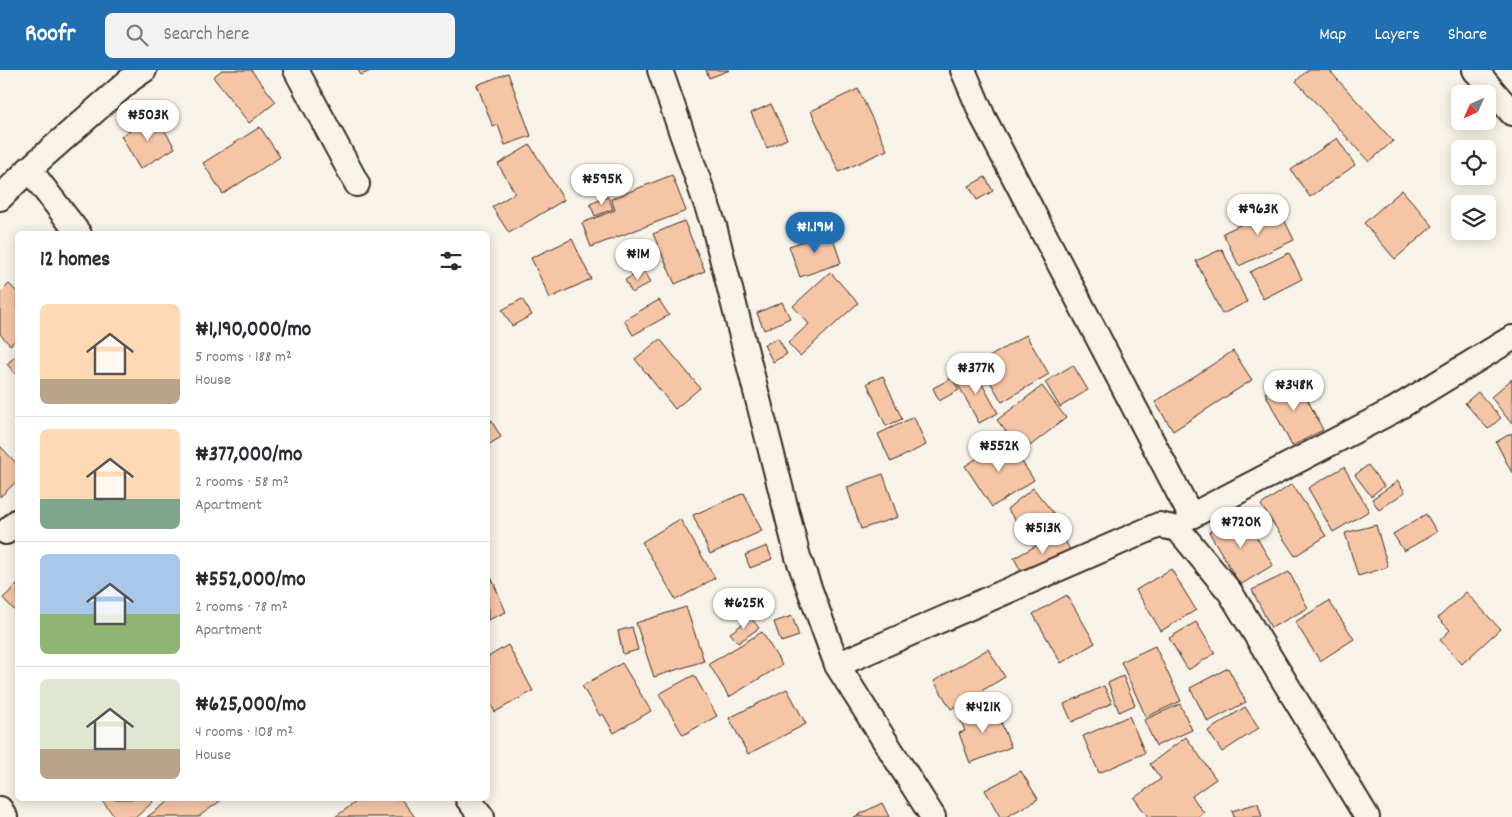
<!DOCTYPE html>
<meta charset="utf-8">
<style>
:root{--surface:#fff;--page:#f2f2f3;--text:#2b2b33;--muted:#7c7c81;--line:#e1e1e2;--accent:#1f6fb2}
body{margin:0;font-family:Dekko,sans-serif;background:var(--page);color:var(--text);height:100vh;display:flex;flex-direction:column;font-size:19px;white-space:nowrap}
*{box-sizing:border-box;margin:0}
p{font-size:16px;color:var(--muted)}
.icon{flex:none;width:28px;height:28px;fill:none;stroke:currentColor;stroke-width:2;stroke-linecap:round;stroke-linejoin:round}
.map{position:relative;flex:1;overflow:hidden}
.panel{position:absolute;left:15px;top:161px;width:475px;height:570px;display:flex;flex-direction:column;background:var(--surface);border-radius:8px;box-shadow:0 2px 12px #0003}
.panel>*{flex:none}
.needle{width:32px;rotate:225deg}
.buttons{position:absolute;left:1451px;top:15px;display:grid;gap:10px}
.buttons a{display:grid;place-items:center;width:45px;height:45px;border-radius:8px;background:var(--surface);box-shadow:0 2px 12px #0003;font-size:25px}
.price{position:absolute;translate:-50% -42px;padding:0 11px;border-radius:18px;background:#fff;color:#222;font-size:16px;line-height:32px;filter:drop-shadow(0 1px 2px #0008)}
.price::after{content:'';position:absolute;left:50%;top:30px;width:15px;height:11px;margin-left:-8px;background:inherit;clip-path:polygon(0 0,100% 0,50% 100%)}
.price.selected{background:var(--accent);color:#fff}
ul{padding:0;list-style:none}
li{display:flex;align-items:center;gap:15px;height:125px;padding:0 25px}
li+li{border-top:1px solid var(--line)}
li span{display:grid;place-items:center;flex:none;width:140px;height:100px;border-radius:8px;color:#555}
li>.icon{margin-inline-start:auto}
span .icon{width:60px;height:60px;fill:#fffc;stroke-width:1}
li b{font-size:21px}
h2{display:flex;justify-content:space-between;align-items:center;height:60px;padding:0 25px;font-size:21px}
header{display:flex;align-items:center;gap:30px;box-sizing:border-box;height:70px;padding:0 25px;background:var(--accent);color:#fff}
header strong{font-size:24px}
nav{display:flex;gap:28px;margin-inline-start:auto;font-size:18px}
.search{width:350px;height:45px;background:var(--page);display:flex;align-items:center;gap:12px;box-sizing:border-box;padding:0 18px;border-radius:8px;color:var(--muted);font-size:19px}
.map>svg:first-child{display:block}
.building{fill:#f6c5a6;stroke:#3b2a1e}
.lines{fill:none;stroke-linecap:round;stroke-linejoin:round}
.street-casing{stroke:#3b2a1e;stroke-width:28}
.street{stroke:#f7f3e8;stroke-width:24}
</style>
<header>
<strong>Roofr</strong>
<div class="search"><svg class="icon" aria-label="search" viewBox="0 0 24 24"><circle cx="10" cy="10" r="6"/><path d="M15 15l6 6"/></svg>Search here</div>
<nav><a>Map</a><a>Layers</a><a>Share</a></nav>
</header>
<div class="map">
<svg width="1512" height="747" viewBox="0 0 1512 747">
<rect width="100%" height="100%" fill="#f7f3e8"/>
<filter id="ink" filterUnits="userSpaceOnUse"><feTurbulence type="fractalNoise" baseFrequency=".02" numOctaves="2"/><feDisplacementMap in="SourceGraphic" scale="10" xChannelSelector="R" yChannelSelector="G"/><feConvolveMatrix kernelMatrix="1 2 1 2 8 2 1 2 1" color-interpolation-filters="sRGB"/></filter>
<g filter="url(#ink)">
<path class="building" d="M222,0H251L276,32L249,53L213,7Z
M358,0H373L361,5Z
M706,0H730L709,8Z
M1308,0H1329L1393,71L1369,92L1296,11Z
M508,3L531,66L505,75L498,55L493,57L477,15Z
M858,19L887,80L839,102L811,41Z
M771,34L787,69L767,78L751,43Z
M156,46L175,78L140,99L121,66Z
M260,57L280,87L223,124L203,93Z
M1337,68L1355,95L1310,127L1291,100Z
M530,75L564,130L509,163L492,137L515,123L498,94Z
M672,105L686,141L591,177L582,153L615,140L611,129Z
M985,107L993,121L977,130L969,116Z
M1402,120L1433,156L1395,189L1364,153Z
M608,127L613,139L595,146L590,134Z
M1278,137L1294,170L1239,196L1223,163Z
M684,151L705,201L675,214L653,164Z
M831,162L841,193L800,207L789,176Z
M572,169L591,209L550,228L531,188Z
M1222,179L1247,232L1222,244L1196,191Z
M1289,183L1302,209L1263,229L1250,202Z
M644,200L651,212L632,223L625,210Z
M830,202L858,233L800,286L788,273L809,254L793,236Z
M9,214L18,223V268L10,275L0,264V223Z
M522,229L532,245L512,256L502,240Z
M659,230L669,245L633,265L624,250Z
M782,232L790,248L764,260L757,243Z
M1026,265L1049,304L1002,332L979,293Z
M778,268L787,284L773,292L764,275Z
M660,269L700,318L675,339L635,289Z
M1233,281L1252,310L1173,361L1155,332Z
M18,284V307L7,294Z
M1073,295L1088,320L1060,337L1045,312Z
M972,296L998,343L979,353L954,307Z
M883,306L902,349L886,356L867,313Z
M1296,307L1323,360L1292,376L1265,323Z
M952,308L959,320L939,331L933,318Z
M1512,309V352L1511,353L1491,327Z
M1042,316L1066,348L1022,382L997,350Z
M1478,322L1501,348L1488,359L1465,333Z
M488,345L501,367L488,375Z
M914,347L926,375L891,392L878,364Z
M1512,363V403L1496,372Z
M1007,369L1034,410L992,437L965,396Z
M0,376L18,395V410L0,427Z
M1368,395L1384,416L1371,426L1355,405Z
M1344,397L1369,441L1333,462L1308,418Z
M883,404L898,447L861,459L847,417Z
M1398,411L1405,422L1379,440L1372,429Z
M1292,414L1326,466L1295,486L1261,435Z
M1033,418L1054,444L1027,465L1007,439Z
M744,423L762,461L710,484L693,445Z
M1242,443L1273,495L1240,515L1209,462Z
M1426,444L1437,462L1404,481L1393,464Z
M680,449L715,508L676,530L642,472Z
M1376,455L1388,497L1358,506L1345,463Z
M1061,462L1071,482L1024,507L1014,488Z
M767,476L772,489L750,498L745,485Z
M1171,499L1196,540L1161,561L1136,520Z
M488,500L506,542L488,550Z
M1289,502L1308,538L1271,558L1252,520Z
M18,514V544L3,528Z
M1466,522L1500,559L1462,594L1440,570L1450,560L1438,548Z
M1067,525L1095,573L1061,593L1033,544Z
M1329,531L1354,569L1320,591L1295,552Z
M686,537L704,591L654,607L636,553Z
M792,546L799,566L781,572L774,552Z
M751,548L759,558L738,573L730,563Z
M1196,552L1215,583L1188,600L1169,568Z
M632,557L638,580L623,584L618,561Z
M762,562L782,595L729,627L709,594Z
M508,575L533,621L495,642L488,629V587Z
M1155,576L1181,631L1146,647L1121,592Z
M988,579L1005,607L951,639L934,611Z
M622,593L651,641L614,663L603,644L600,646L582,616Z
M1228,598L1246,632L1208,652L1190,618Z
M694,605L717,646L683,665L659,624Z
M1123,606L1135,635L1119,642L1108,613Z
M1104,616L1112,633L1072,652L1064,634Z
M787,619L806,654L748,684L729,648Z
M1180,634L1192,660L1156,676L1144,650Z
M994,635L1011,677L970,693L959,663L965,661L960,648Z
M1245,637L1259,658L1222,682L1208,661Z
M1129,646L1145,683L1099,703L1083,666Z
M1186,667L1216,709L1192,726L1204,743L1199,747H1148L1134,728L1161,709L1150,694Z
M1021,701L1038,729L1006,747H1000L985,720Z
M105,729H151L153,732L136,747H115L102,731Z
M172,729H223L198,747H147Z
M360,729H401L415,747H335Z
M882,733L889,747H854Z
M1258,733L1262,747H1234L1232,741Z"/>
<g class="lines">
<g class="street-casing">
<path id="street" d="M296,0L357,114
M660,0L714,156L798,487L837,595L933,747
M963,0L983,47L1191,446L1394,340L1512,268
M1475,0L1512,43
M29,99L79,164
M0,128L29,99L131,9L144,0
M6,462L18,451
M837,595L1159,455L1178,459L1230,522L1367,747
M468,729L482,747
M0,739L5,747"/>
</g>
<use href="#street" class="street"/>
</g>
</g>
</svg>
<div class="buttons">
<a><svg class="needle" viewBox="-14 -14 28 28"><path d="M0-13l5 13h-10z" fill="#e53935"/><path d="M0 13l5-13h-10z" fill="#7c7c81"/></svg></a>
<a><svg class="icon" aria-label="locate" viewBox="0 0 24 24"><circle cx="12" cy="12" r="6"/><path d="M12 2v4M12 18v4M2 12h4M18 12h4"/></svg></a>
<a><svg class="icon" aria-label="layers" viewBox="0 0 24 24"><path d="M12 4l9 5-9 5-9-5zM3 14l9 5 9-5"/></svg></a>
</div>
<b class="price" style="left:148px;top:72px">₦503K</b>
<b class="price" style="left:602px;top:136px">₦595K</b>
<b class="price" style="left:1258px;top:166px">₦963K</b>
<b class="price selected" style="left:815px;top:184px">₦1.19M</b>
<b class="price" style="left:638px;top:211px">₦1M</b>
<b class="price" style="left:976px;top:325px">₦377K</b>
<b class="price" style="left:1294px;top:342px">₦348K</b>
<b class="price" style="left:999px;top:403px">₦552K</b>
<b class="price" style="left:1241px;top:479px">₦720K</b>
<b class="price" style="left:1043px;top:485px">₦513K</b>
<b class="price" style="left:744px;top:560px">₦625K</b>
<b class="price" style="left:983px;top:664px">₦421K</b>
<section class="panel">
<h2>12 homes<svg class="icon" aria-label="filters" viewBox="0 0 24 24"><path d="M4 7h16M4 17h16"/><circle cx="9" cy="7" r="2"/><circle cx="15" cy="17" r="2"/></svg></h2>
<ul>
<li><span style="background:linear-gradient(#ffd9b3 75%,#b9a48a 0)"><svg class="icon" aria-label="home" viewBox="0 0 24 24"><path d="M3 11l9-7 9 7M6 9v11h12V9"/></svg></span><div><b>₦1,190,000/mo</b><p>5 rooms · 188 m²</p><p>House</p></div></li>
<li><span style="background:linear-gradient(#ffd9b3 70%,#7fa58c 0)"><svg class="icon" aria-label="home" viewBox="0 0 24 24"><path d="M3 11l9-7 9 7M6 9v11h12V9"/></svg></span><div><b>₦377,000/mo</b><p>2 rooms · 58 m²</p><p>Apartment</p></div></li>
<li><span style="background:linear-gradient(#a9c7e8 60%,#8fb573 0)"><svg class="icon" aria-label="home" viewBox="0 0 24 24"><path d="M3 11l9-7 9 7M6 9v11h12V9"/></svg></span><div><b>₦552,000/mo</b><p>2 rooms · 78 m²</p><p>Apartment</p></div></li>
<li><span style="background:linear-gradient(#dfe7d0 70%,#b9a48a 0)"><svg class="icon" aria-label="home" viewBox="0 0 24 24"><path d="M3 11l9-7 9 7M6 9v11h12V9"/></svg></span><div><b>₦625,000/mo</b><p>4 rooms · 108 m²</p><p>House</p></div></li>
</ul>
</section>
</div>
